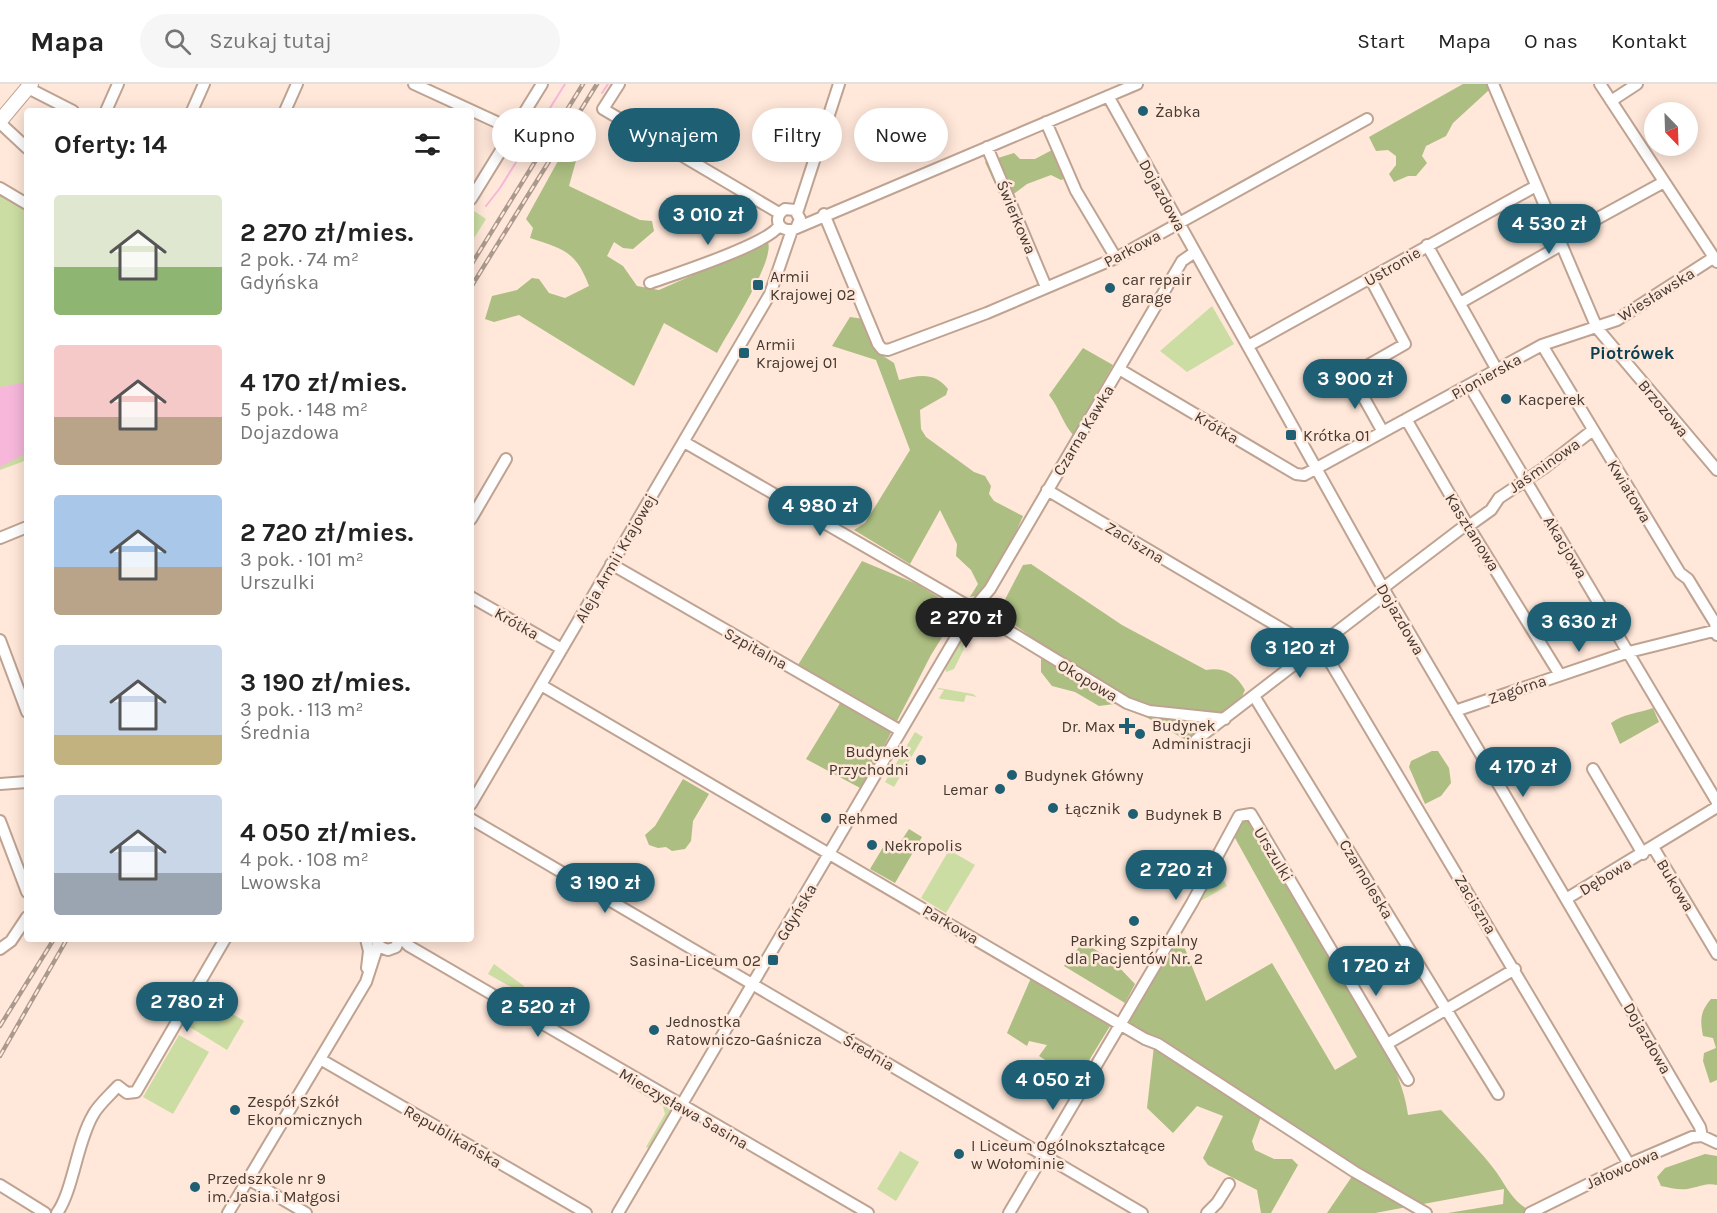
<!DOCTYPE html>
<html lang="pl">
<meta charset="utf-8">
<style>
:root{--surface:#fff;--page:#f6f6f6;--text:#222;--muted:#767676;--line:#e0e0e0;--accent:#1f5f74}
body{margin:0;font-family:Karla,sans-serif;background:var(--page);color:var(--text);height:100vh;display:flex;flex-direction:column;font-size:22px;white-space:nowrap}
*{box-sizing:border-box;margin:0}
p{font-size:20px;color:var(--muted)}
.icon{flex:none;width:33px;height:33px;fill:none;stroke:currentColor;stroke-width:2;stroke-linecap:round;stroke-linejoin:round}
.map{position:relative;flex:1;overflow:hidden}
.details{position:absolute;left:24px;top:24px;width:450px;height:834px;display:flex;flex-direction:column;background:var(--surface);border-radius:6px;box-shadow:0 3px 15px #0003}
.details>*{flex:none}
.top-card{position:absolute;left:492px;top:24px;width:570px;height:54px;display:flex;gap:12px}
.needle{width:39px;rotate:157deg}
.controls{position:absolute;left:1644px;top:18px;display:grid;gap:12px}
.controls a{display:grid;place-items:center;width:54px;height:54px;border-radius:50%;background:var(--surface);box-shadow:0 3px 15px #0003;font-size:30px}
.price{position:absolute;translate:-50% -51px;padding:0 14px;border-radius:21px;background:var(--accent);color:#fff;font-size:20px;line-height:39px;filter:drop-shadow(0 2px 3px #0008)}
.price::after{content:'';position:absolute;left:50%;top:36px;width:18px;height:14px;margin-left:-9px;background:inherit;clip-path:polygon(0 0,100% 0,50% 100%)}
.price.selected{background:#222;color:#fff}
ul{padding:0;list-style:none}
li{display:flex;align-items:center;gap:18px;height:150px;padding:0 30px}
li span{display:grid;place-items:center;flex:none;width:168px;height:120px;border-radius:6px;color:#555}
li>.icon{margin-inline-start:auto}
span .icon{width:72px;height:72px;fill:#fffc;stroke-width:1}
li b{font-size:26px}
h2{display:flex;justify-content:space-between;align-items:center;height:72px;padding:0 30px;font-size:26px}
.chip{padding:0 21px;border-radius:27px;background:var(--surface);box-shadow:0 3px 15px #0003;font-size:21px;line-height:54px}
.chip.selected{background:var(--accent);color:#fff}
header{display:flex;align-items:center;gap:36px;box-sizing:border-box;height:84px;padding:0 30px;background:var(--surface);border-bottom:2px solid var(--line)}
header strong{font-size:28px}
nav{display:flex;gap:33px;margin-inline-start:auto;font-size:21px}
.search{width:420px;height:54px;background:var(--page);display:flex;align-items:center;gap:15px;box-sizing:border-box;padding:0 21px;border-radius:33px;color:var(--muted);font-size:22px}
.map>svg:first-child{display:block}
.green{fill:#ccdda4}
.forest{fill:#acbe81}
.water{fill:#f6b7da}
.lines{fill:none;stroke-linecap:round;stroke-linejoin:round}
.stream{stroke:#f6b7da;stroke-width:2}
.minor-casing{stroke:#bfa392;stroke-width:14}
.major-casing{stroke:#bfa392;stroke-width:16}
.minor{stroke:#fff;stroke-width:10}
.major{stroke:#fff;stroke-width:14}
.rail-casing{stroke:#ab998d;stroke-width:4.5}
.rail{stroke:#ffe7d9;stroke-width:2;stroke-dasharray:7;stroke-linecap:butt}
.poi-dot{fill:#1f5f74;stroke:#ffe7d9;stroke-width:2}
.labels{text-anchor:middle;stroke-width:5;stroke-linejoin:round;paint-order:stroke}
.poi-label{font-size:16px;fill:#443931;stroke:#ffe7d9;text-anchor:start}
.street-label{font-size:16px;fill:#443931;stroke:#ffe7d9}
.neighbourhood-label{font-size:18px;font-weight:bold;fill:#0a4051;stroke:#ffe7d9}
</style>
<header>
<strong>Mapa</strong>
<div class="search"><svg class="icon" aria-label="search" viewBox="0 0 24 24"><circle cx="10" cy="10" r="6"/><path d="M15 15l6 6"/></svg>Szukaj tutaj</div>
<nav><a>Start</a><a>Mapa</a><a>O nas</a><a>Kontakt</a></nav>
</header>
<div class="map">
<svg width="1717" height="1129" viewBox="0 0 1717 1129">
<rect width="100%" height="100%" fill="#ffe7d9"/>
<path class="green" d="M0,110L27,125V376L0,386Z
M471,125L486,135L471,159Z
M1212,222L1234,260L1187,288L1160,267Z
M967,543L973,548L963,563L964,565L954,585L946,588L945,582Z
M939,604L973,610L977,613L966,611L964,618L941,615L939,614L944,606L937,605Z
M915,648L923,653L894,703L885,698Z
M949,766L975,781L946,829L921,814Z
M1217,785L1227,802L1197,819Z
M494,880L524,902L520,908L488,890Z
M202,911L244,937L227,966L185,940Z
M179,951L209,968L173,1030L143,1013Z
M628,996L671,1023V1031L651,1065L646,1063L665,1030L663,1022L625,1000Z
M900,1067L919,1078L896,1117L877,1105Z"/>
<path class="forest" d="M1463,0H1486L1489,6L1453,39L1446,52L1426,62L1422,72L1427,79L1416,92H1408L1394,98L1389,90L1396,81V72L1388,66L1376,67L1369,53Z
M569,57L579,66L569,102L640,136L652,137L654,147L633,165L623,164L614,158L607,172L623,182L637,202L659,206L768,158C775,177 728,248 717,269L664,239L634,302L519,231L494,238L485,235L492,212L517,206L532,194L539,195L549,209L565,214L589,202C576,167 563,165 530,154L533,144L526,135Z
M1052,66L1066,94L1061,96L1051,91L1027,100L1004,117L1007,126L985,78L1014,69L1020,75H1035Z
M850,233L864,235L877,268L894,279L899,296C920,291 934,288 948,305L946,311L920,326L921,345L926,353L974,388L985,392L991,402L989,410L994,417L1023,432L1011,459L979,511L970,513L978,500L971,486L956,472L957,460L940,426L910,480L854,446L865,439L910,366L876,276L832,262Z
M1083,264L1113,281L1073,351C1062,338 1060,325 1049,311Z
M862,477L917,500L959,526L931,571L862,705L806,675L839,621L844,608L798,581Z
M1031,480L1122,541L1206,586C1224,583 1236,590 1245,606L1238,621L1189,658L1122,619L1099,622L1075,608L1052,602L1041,588V575L1067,579L998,529L1023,481Z
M1653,624L1659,638L1620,660L1611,639C1623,630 1639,629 1653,624Z
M1432,667H1438L1449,684L1451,699L1441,712L1425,720L1409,683L1411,677Z
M683,695L709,710L693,737L691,757L685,765L672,767L666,763L658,764L649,761L645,751L655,742Z
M1241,735H1248C1278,792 1313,846 1346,900C1370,940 1402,984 1408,1031L1441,1026C1460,1047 1481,1067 1497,1089C1509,1107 1513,1118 1534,1129H1448L1503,1120L1504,1105L1375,1129H1327L1355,1088L1261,1033L1252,1057L1255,1066L1274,1075H1292L1298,1081L1271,1129H1261L1257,1106L1208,1081L1203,1074L1223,1032L1197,1022L1173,1049L1147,1024L1154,962L1127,937L1179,850L1206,917L1272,879L1335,986L1357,973L1235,754Z
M909,745L922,753L895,799L870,785L888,755L899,760Z
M1083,858L1112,876L1135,900L1125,919L1064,882Z
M1031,894L1110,942L1077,996L1039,972L1047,961L1029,957L1027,962L1007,949Z
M1711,915H1717V996L1710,999L1703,977L1704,969L1716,964L1713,954L1703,952C1700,936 1700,928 1711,915Z
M1705,1070L1717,1072V1101C1707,1099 1702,1102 1692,1104C1682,1107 1671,1104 1661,1102L1657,1093L1665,1084Z"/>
<path class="water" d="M27,298V369L0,383V303Z"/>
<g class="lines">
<path class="stream" d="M602,9L608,0
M486,122L500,104L565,0"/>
<g class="minor-casing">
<path id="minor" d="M414,0L514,46
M619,0L603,25L779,129
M1493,0L1597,244L1717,386
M1600,0L1717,178
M28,4L73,27
M1108,12L1383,504L1700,1043L1702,1052
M1611,17L1637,0
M106,27L118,0
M192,27L204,0
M285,27L297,0
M1046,38L1076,107L1116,174
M0,39L27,64
M987,63L1046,203
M0,104L27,120
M471,115L542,0
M797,129L839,0
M824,130L878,260L882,265L888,266L987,229L1116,174L1367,35
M797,142L800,135L795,126L785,125C773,133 777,147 792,146L1137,0
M1427,161L1497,286
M650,199C675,190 766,161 779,142
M1460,219L1556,164L1558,156L1664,98
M1542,261L1680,489L1688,495L1715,539L1717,551
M1248,262L1536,102
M1119,285L1296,390L1304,391L1542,261L1617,236L1713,174
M1351,291L1383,348
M1469,301L1717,718
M1328,304L1405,260L1370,194
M1406,335L1467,440L1560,591
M684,358L963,519L1127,619L1149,627L1225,635
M1047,406L1316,565
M471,435L506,375
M1470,441L1491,426L1499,414L1544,384L1593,346
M0,454L27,443
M611,480L901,647
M1383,504L1467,440
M471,513L562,565
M0,556L27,628
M1320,561L1629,1080
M541,601L1145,955L1158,960L1355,1088L1426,1129
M1254,612L1498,1010
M1455,627L1629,568L1717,546
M1196,656L1386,510
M1593,685L1643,770
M0,700L27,698
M471,720L770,210L792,146
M471,735L1142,1129
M0,737L27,808
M1653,763L1717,870
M1566,815L1717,723
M366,855L369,867L367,884
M376,855L380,863L388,866L396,863L399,855
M402,855L409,862L868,1129
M0,865L11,857L27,833
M1387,960L1515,885
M320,975L586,1129
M248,1095L306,1129
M0,1101L45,1129
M57,1129C73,1107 77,1058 93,1031C98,1021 110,1011 118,1002L127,1009L136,1008L225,855
M228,1129L366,898L378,861
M618,1129L972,526L990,505L1182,177L1195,168
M1009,1129L1192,819L1239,732L1251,730L1408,996
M1207,1129L1217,1119L1229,1100
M1530,1129L1629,1080L1692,1053L1702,1052L1717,1059"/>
</g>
<g class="major-casing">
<path id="major" d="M0,37L31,0"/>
</g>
<use href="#minor" class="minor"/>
<use href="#major" class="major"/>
<g class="rail-casing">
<path id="rail" d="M471,181L583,0
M471,203L597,0
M0,942L54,855
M0,972L67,855"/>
</g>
<use href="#rail" class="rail"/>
</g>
<g class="poi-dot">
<circle cx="1143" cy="27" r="6"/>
<rect x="752" y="195" width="12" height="12" rx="3"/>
<circle cx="1110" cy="204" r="6"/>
<rect x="738" y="263" width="12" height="12" rx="3"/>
<circle cx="1506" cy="315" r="6"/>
<rect x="1285" y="345" width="12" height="12" rx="3"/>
<path d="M1124 633h6v6h6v6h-6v6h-6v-6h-6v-6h6z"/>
<circle cx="1140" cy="650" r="6"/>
<circle cx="921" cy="676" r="6"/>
<circle cx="1012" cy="691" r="6"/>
<circle cx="1000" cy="705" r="6"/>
<circle cx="1053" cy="724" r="6"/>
<circle cx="1133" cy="730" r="6"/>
<circle cx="826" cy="734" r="6"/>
<circle cx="872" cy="761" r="6"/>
<circle cx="1134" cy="837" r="6"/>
<rect x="767" y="870" width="12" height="12" rx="3"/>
<circle cx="654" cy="946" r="6"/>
<circle cx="235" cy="1026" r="6"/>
<circle cx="959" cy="1070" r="6"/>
<circle cx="195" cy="1103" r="6"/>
</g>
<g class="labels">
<g class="poi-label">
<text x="1155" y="33">Żabka</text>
<text x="770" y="198">Armii<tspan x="770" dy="18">Krajowej 02</tspan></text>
<text x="1122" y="201">car repair<tspan x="1122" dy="18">garage</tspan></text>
<text x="756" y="266">Armii<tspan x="756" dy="18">Krajowej 01</tspan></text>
<text x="1518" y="321">Kacperek</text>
<text x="1303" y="357">Krótka 01</text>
<text x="1152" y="647">Budynek<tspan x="1152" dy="18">Administracji</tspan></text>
<text x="1115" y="648" text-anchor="end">Dr. Max</text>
<text x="909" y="673" text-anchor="end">Budynek<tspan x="909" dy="18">Przychodni</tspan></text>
<text x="1024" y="697">Budynek Główny</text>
<text x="988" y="711" text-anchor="end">Lemar</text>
<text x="1065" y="730">Łącznik</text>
<text x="1145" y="736">Budynek B</text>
<text x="838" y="740">Rehmed</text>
<text x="884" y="767">Nekropolis</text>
<text x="1134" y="862" text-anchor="middle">Parking Szpitalny<tspan x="1134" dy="18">dla Pacjentów Nr. 2</tspan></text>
<text x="761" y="882" text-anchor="end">Sasina-Liceum 02</text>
<text x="666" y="943">Jednostka<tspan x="666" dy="18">Ratowniczo-Gaśnicza</tspan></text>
<text x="247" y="1023">Zespół Szkół<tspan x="247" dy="18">Ekonomicznych</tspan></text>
<text x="971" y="1067">I Liceum Ogólnokształcące<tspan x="971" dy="18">w Wołominie</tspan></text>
<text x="207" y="1100">Przedszkole nr 9<tspan x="207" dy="18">im. Jasia i Małgosi</tspan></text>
</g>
<g class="street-label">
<text transform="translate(1163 111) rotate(61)" y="6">Dojazdowa</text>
<text transform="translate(1017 133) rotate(67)" y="6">Świerkowa</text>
<text transform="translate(1132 164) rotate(-28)" y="6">Parkowa</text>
<text transform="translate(1392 182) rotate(-30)" y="6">Ustronie</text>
<text transform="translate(1656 210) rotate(-32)" y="6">Wiesławska</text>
<text transform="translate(1486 292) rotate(-29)" y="6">Pionierska</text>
<text transform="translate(1664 324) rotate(50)" y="6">Brzozowa</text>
<text transform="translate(1217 343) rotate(31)" y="6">Krótka</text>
<text transform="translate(1083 346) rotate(-59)" y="6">Czarna Kawka</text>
<text transform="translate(1544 381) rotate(-35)" y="6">Jaśminowa</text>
<text transform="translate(1630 407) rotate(59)" y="6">Kwiatowa</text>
<text transform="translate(1473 448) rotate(58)" y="6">Kasztanowa</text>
<text transform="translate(1135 458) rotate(31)" y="6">Zaciszna</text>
<text transform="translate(1566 463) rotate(59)" y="6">Akacjowa</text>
<text transform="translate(615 474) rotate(-60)" y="6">Aleja Armii Krajowej</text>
<text transform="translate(1401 535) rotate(60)" y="6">Dojazdowa</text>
<text transform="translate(517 539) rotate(30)" y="6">Krótka</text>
<text transform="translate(756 564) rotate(29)" y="6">Szpitalna</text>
<text transform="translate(1088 596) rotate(31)" y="6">Okopowa</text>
<text transform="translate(1517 605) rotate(-19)" y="6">Zagórna</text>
<text transform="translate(1274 770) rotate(59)" y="6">Urszulki</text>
<text transform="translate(1605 792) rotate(-31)" y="6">Dębowa</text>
<text transform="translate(1367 795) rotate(59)" y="6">Czarnoleska</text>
<text transform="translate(1676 801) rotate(59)" y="6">Bukowa</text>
<text transform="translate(1476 820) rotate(59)" y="6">Zaciszna</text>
<text transform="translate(796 828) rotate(-59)" y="6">Gdyńska</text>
<text transform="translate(951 840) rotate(30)" y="6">Parkowa</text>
<text transform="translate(1648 954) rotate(60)" y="6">Dojazdowa</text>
<text transform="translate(869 968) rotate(30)" y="6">Średnia</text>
<text transform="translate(684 1024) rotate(30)" y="6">Mieczysława Sasina</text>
<text transform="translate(453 1052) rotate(30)" y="6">Republikańska</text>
<text transform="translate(1622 1084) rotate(-24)" y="6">Jałowcowa</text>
</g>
<g class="neighbourhood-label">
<text x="1632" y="275">Piotrówek</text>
</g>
</g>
</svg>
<div class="controls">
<a><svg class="needle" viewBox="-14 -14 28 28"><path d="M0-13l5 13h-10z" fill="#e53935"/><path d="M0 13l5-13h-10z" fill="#767676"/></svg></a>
</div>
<b class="price" style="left:708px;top:162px">3 010 zł</b>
<b class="price" style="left:1549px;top:171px">4 530 zł</b>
<b class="price" style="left:1355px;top:326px">3 900 zł</b>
<b class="price" style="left:820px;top:453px">4 980 zł</b>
<b class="price selected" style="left:966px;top:565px">2 270 zł</b>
<b class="price" style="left:1579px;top:569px">3 630 zł</b>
<b class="price" style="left:1300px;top:595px">3 120 zł</b>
<b class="price" style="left:1523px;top:714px">4 170 zł</b>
<b class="price" style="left:1176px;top:817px">2 720 zł</b>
<b class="price" style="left:605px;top:830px">3 190 zł</b>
<b class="price" style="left:1376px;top:913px">1 720 zł</b>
<b class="price" style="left:187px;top:949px">2 780 zł</b>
<b class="price" style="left:538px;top:954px">2 520 zł</b>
<b class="price" style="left:1053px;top:1027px">4 050 zł</b>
<div class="top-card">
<a class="chip">Kupno</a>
<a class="chip selected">Wynajem</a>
<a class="chip">Filtry</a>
<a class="chip">Nowe</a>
</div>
<section class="details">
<h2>Oferty: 14<svg class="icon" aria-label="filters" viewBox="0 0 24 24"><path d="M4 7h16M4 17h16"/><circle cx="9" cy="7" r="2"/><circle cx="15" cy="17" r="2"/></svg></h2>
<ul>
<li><span style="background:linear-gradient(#dfe7d0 60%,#8fb573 0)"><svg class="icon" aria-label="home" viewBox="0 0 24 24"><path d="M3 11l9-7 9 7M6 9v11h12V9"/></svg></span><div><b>2 270 zł/mies.</b><p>2 pok. · 74 m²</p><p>Gdyńska</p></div></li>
<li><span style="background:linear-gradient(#f6c9c9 60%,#b9a48a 0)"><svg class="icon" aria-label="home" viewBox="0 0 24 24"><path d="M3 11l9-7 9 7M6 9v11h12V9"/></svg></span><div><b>4 170 zł/mies.</b><p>5 pok. · 148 m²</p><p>Dojazdowa</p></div></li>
<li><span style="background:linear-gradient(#a9c7e8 60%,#b9a48a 0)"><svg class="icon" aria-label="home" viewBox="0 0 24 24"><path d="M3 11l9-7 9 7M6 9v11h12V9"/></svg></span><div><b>2 720 zł/mies.</b><p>3 pok. · 101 m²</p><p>Urszulki</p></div></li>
<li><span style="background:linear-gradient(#c9d6e8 75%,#c2b280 0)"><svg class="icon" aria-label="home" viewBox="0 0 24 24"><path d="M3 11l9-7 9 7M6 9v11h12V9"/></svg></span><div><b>3 190 zł/mies.</b><p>3 pok. · 113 m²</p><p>Średnia</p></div></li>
<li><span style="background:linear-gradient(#c9d6e8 65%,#9aa5b1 0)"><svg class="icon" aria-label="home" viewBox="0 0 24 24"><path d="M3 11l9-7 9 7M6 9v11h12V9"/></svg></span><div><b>4 050 zł/mies.</b><p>4 pok. · 108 m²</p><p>Lwowska</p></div></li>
</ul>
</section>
</div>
